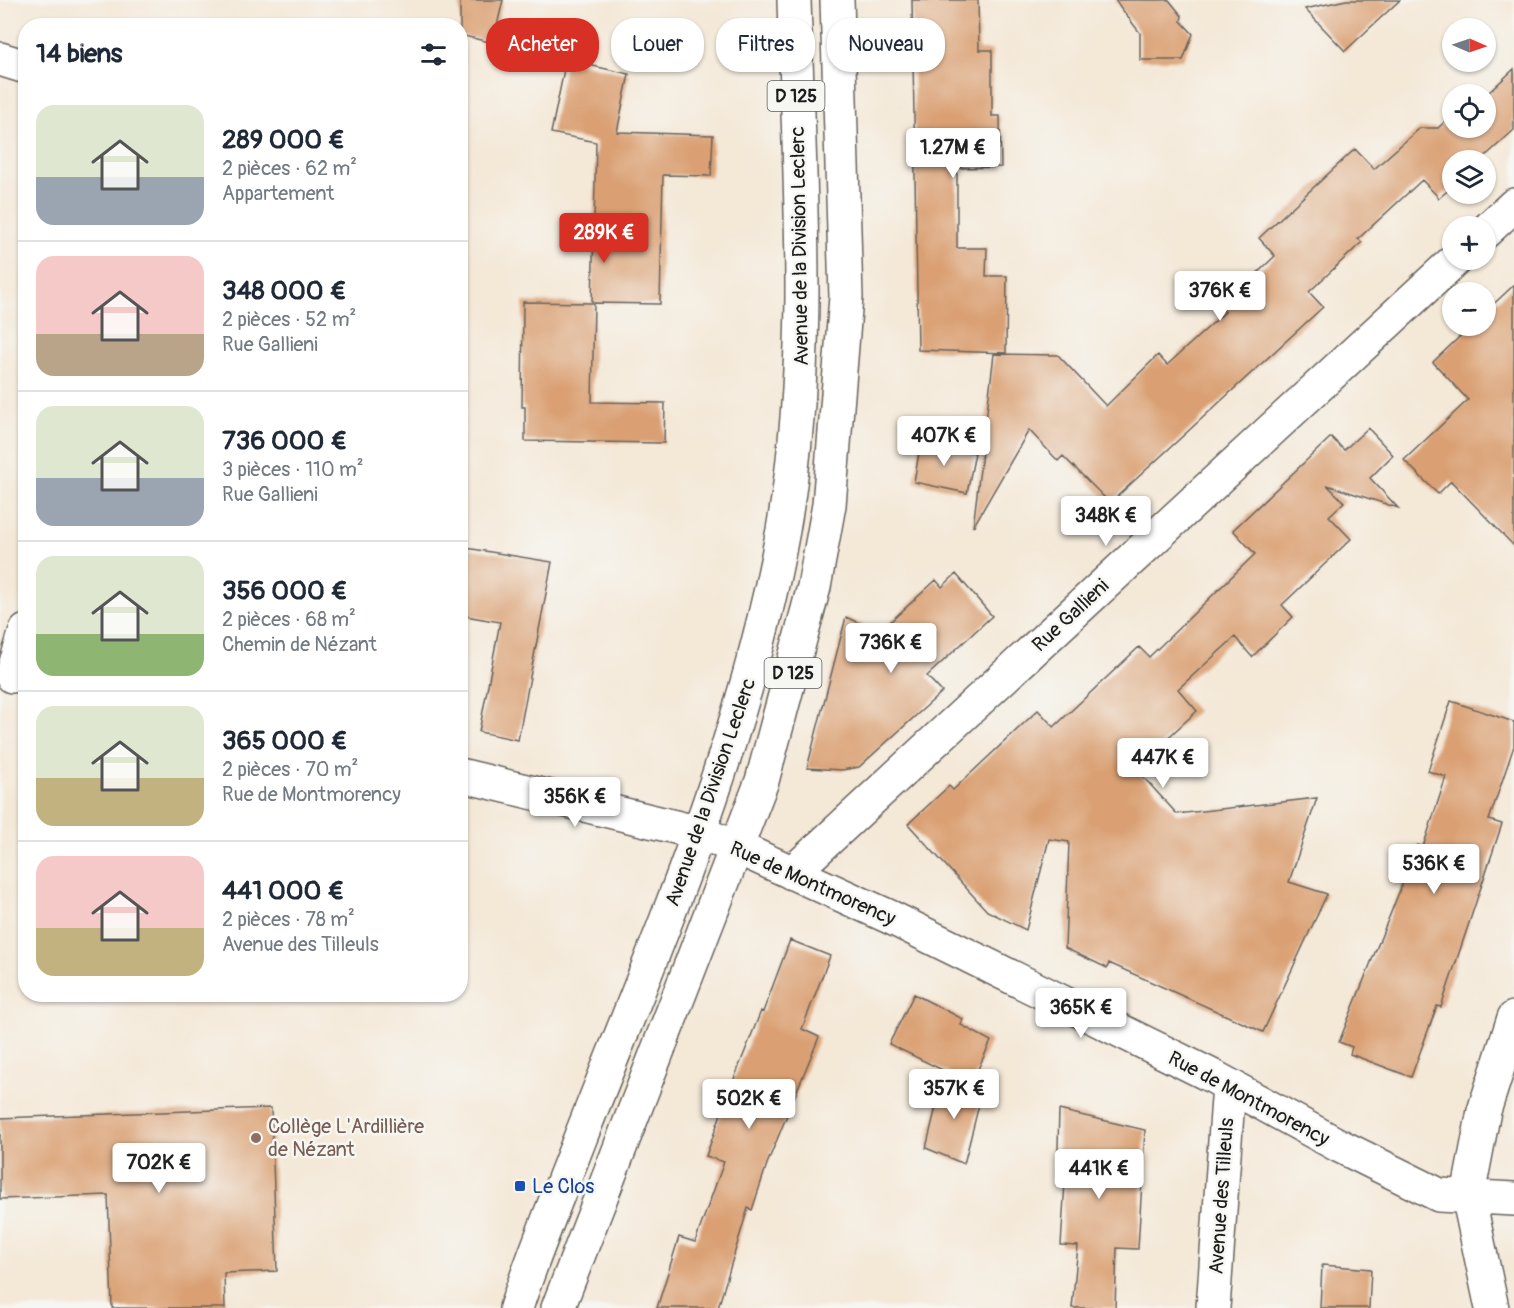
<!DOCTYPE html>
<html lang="fr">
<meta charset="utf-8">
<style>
:root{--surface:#fff;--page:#f6f6f7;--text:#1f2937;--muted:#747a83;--line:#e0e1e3;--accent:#d93025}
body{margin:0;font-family:Pangolin,sans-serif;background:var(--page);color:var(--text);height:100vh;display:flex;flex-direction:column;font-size:22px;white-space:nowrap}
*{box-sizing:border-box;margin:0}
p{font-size:20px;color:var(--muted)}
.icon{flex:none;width:33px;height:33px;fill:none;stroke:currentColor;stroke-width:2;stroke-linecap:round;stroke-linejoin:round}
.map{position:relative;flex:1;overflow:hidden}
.sheet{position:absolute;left:18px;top:18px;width:450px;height:984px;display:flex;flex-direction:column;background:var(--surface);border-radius:24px;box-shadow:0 2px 4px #0004}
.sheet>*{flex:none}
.guide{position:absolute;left:486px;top:18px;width:570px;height:54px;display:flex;gap:12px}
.needle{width:39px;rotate:92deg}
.fabs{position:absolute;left:1442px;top:18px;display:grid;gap:12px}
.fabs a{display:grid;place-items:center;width:54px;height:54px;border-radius:50%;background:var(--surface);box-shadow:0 2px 4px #0004;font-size:30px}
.price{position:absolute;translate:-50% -51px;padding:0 14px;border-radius:6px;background:#fff;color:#222;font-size:20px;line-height:39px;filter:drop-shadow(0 2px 3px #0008)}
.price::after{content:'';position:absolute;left:50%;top:36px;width:18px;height:14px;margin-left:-9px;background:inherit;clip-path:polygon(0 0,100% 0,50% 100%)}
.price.on{background:var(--accent);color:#fff}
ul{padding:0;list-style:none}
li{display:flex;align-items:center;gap:18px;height:150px;padding:0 18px}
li+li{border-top:2px solid var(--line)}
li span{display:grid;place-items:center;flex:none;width:168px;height:120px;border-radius:18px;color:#555}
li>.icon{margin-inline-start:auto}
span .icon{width:72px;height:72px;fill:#fffc;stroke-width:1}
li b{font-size:26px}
h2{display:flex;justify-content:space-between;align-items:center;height:72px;padding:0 18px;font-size:26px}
.pill{padding:0 21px;border-radius:24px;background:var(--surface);box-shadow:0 2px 4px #0004;font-size:21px;line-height:54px}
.pill.on{background:var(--accent);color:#fff}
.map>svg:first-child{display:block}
.building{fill:#daa073}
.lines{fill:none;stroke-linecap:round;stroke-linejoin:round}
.street-casing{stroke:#68635d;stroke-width:36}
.primary-casing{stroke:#68635d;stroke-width:36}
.street{stroke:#fff;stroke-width:33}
.primary{stroke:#fff;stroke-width:33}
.education-dot{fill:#8d6e63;stroke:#f6f6f2;stroke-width:2}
.transit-dot{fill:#1a4fb4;stroke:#f6f6f2;stroke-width:2}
.labels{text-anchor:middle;stroke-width:5;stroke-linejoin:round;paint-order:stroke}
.shield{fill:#f6f6f2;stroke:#5d5d5c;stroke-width:1.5}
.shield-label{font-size:18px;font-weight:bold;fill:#1c1c1c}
.street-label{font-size:20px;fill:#1c1c1c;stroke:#f6f6f2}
.education-label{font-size:20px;fill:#785e54;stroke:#f6f6f2;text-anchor:start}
.transit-label{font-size:20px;fill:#164399;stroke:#f6f6f2;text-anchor:start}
</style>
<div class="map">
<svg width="1514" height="1308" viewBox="0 0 1514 1308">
<rect width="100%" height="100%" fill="#f6f6f2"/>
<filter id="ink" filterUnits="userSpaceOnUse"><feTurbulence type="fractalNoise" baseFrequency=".0167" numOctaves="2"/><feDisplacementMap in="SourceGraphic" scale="12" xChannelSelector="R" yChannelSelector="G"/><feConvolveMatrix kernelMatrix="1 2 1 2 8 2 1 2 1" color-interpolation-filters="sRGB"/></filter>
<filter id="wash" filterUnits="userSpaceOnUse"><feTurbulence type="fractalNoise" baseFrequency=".008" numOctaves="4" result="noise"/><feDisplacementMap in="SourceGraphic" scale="24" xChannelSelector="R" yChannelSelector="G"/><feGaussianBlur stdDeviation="1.35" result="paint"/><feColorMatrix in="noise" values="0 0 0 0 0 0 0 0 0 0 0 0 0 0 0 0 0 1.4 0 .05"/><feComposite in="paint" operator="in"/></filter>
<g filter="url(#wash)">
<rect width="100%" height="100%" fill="#f4e8d7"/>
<g id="blocks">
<path class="building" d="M460,0H503L493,43L460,35Z
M912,0H978L979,50H992V116H1000L1001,167L957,168V248H987L986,276H1007L1006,353L918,350Z
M1115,0H1169L1182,16L1181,21L1193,34L1183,60H1140V33Z
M1346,0H1400L1345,51L1305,9Z
M566,60L629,74L617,132L713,135L711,176L663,175L660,304L594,303L592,402L665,403L664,443L525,441V407H522L523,302L592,303L596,142L551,133Z
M1514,69V130L1481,160H1452V187L1439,198L1422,180L1358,239L1362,242L1309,292L1323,307L1110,503L1063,456L1058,461L1029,430L973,527L994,354L1058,355L1106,406L1158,355L1167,365L1225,312L1221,308L1275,256L1259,238L1355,149L1374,169L1420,128H1438L1452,115V128H1485V94H1474L1480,89L1486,95Z
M1514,285V546L1451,481L1438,494L1404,460L1468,400L1433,362L1471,326H1485V312Z
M1368,428L1393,455L1370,478L1398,508L1327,485L1344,502L1329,516L1351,539L1282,605L1293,617L1252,657L1235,637L1178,689L1197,711L1135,768L1177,814L1317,798L1289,882L1327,894L1263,1032L1109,963L1107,968L1065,948L1069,842L1049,839L1026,930L987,911L908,824L949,786L953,790L1038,710L1054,727L1139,647L1149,657L1255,554L1233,530L1331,437L1344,450Z
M921,441L975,453L967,493L914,482Z
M460,547L552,562L518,740L479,732L500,622L460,615Z
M956,574L992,616L927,676L942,692L859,767L842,770L807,768L846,617L879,632L936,580L942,587Z
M1451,701L1514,722V746L1489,820L1502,824L1441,1007L1437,1006L1411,1077L1350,1054L1352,1047L1339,1042L1418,845L1423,847L1446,777L1428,771Z
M790,940L830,956L802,1029L819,1037L767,1164L752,1210L748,1208L718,1308H657L679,1237L695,1242L724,1162L706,1156L728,1094L761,1011L763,1012Z
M914,994L963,1019L961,1025L991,1041L971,1084L889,1044Z
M943,1078L983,1089L964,1164L926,1148Z
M271,1108L277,1271L224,1273L225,1308H112L108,1195L0,1199V1118Z
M1059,1110L1145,1130L1138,1249L1117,1248L1115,1308H1072L1078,1246L1061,1245L1065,1182H1057Z
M1322,1265L1371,1269L1369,1308H1320Z"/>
</g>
</g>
<g filter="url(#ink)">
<use href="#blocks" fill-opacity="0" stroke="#68635d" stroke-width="1.5"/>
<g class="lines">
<g class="street-casing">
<path id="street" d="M0,59L26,67
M1485,232L1514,205
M12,676L26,631
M460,775L700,833L736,847L892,918L1214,1077L1338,1145L1439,1195L1514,1199
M792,873L1455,260
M1213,1308L1229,1085
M1492,1308L1468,1195L1484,1111L1514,1018"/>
</g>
<g class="primary-casing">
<path id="primary" d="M516,1308C535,1250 559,1193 581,1136C659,937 745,741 783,530C814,354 799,177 794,0
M558,1308L762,781L814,587L829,505L846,297L837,0"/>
</g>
<use href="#street" class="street"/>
<use href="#primary" class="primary"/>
</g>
</g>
<circle class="education-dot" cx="256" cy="1138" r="6"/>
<rect class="transit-dot" x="514" y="1180" width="12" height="12" rx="3"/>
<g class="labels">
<g class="shield">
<rect x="767.5" y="81" width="57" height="30" rx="4.5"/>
<rect x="764.5" y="658" width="57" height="30" rx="4.5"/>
</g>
<g class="shield-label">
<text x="796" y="102">D 125</text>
<text x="793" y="679">D 125</text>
</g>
<g class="street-label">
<text transform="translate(799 246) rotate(-91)" y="7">Avenue de la Division Leclerc</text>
<text transform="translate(1070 615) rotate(-43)" y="7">Rue Gallieni</text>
<text transform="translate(710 792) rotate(-71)" y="7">Avenue de la Division Leclerc</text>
<text transform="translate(813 883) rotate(24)" y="7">Rue de Montmorency</text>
<text transform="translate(1249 1098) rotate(28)" y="7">Rue de Montmorency</text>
<text transform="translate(1221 1196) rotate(-86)" y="7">Avenue des Tilleuls</text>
</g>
<g class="education-label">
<text x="268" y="1133">Collège L'Ardillière<tspan x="268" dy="23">de Nézant</tspan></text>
</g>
<g class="transit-label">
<text x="532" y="1193">Le Clos</text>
</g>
</g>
</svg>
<div class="fabs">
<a><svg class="needle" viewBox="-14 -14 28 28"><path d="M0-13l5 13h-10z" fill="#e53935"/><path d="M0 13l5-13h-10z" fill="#747a83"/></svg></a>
<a><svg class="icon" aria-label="locate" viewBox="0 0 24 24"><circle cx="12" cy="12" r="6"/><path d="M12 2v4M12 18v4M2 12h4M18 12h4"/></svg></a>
<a><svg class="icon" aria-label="layers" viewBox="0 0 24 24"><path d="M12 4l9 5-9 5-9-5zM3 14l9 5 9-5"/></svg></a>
<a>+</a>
<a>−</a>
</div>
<b class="price" style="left:953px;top:179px">1.27M €</b>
<b class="price on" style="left:604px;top:264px">289K €</b>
<b class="price" style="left:1220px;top:322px">376K €</b>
<b class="price" style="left:944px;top:467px">407K €</b>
<b class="price" style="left:1106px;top:547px">348K €</b>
<b class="price" style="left:891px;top:674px">736K €</b>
<b class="price" style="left:1163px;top:789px">447K €</b>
<b class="price" style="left:575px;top:828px">356K €</b>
<b class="price" style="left:1434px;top:895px">536K €</b>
<b class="price" style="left:1081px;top:1039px">365K €</b>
<b class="price" style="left:954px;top:1120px">357K €</b>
<b class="price" style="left:749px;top:1130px">502K €</b>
<b class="price" style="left:159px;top:1194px">702K €</b>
<b class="price" style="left:1099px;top:1200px">441K €</b>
<div class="guide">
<a class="pill on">Acheter</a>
<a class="pill">Louer</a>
<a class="pill">Filtres</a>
<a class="pill">Nouveau</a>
</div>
<section class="sheet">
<h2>14 biens<svg class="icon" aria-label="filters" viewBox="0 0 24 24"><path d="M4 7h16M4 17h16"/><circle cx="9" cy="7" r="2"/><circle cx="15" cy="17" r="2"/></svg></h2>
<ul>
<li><span style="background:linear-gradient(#dfe7d0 60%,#9aa5b1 0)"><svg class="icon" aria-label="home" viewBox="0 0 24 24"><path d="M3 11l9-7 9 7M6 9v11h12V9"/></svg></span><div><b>289 000 €</b><p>2 pièces · 62 m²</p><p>Appartement</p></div></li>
<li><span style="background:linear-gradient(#f6c9c9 65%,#b9a48a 0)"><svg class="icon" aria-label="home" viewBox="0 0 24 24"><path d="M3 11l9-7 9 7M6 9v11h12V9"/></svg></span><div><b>348 000 €</b><p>2 pièces · 52 m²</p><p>Rue Gallieni</p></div></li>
<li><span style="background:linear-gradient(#dfe7d0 60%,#9aa5b1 0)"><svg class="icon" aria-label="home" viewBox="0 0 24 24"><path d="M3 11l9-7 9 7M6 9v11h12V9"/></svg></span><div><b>736 000 €</b><p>3 pièces · 110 m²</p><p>Rue Gallieni</p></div></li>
<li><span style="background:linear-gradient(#dfe7d0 65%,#8fb573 0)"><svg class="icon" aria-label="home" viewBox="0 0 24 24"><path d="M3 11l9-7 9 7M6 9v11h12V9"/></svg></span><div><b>356 000 €</b><p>2 pièces · 68 m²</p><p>Chemin de Nézant</p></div></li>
<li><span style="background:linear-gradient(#dfe7d0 60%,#c2b280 0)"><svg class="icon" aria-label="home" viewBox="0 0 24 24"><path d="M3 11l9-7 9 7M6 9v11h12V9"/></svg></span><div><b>365 000 €</b><p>2 pièces · 70 m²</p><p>Rue de Montmorency</p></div></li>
<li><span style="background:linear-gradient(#f6c9c9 60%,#c2b280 0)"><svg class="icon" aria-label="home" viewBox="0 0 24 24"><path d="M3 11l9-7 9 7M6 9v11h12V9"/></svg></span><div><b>441 000 €</b><p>2 pièces · 78 m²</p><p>Avenue des Tilleuls</p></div></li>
</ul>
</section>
</div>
